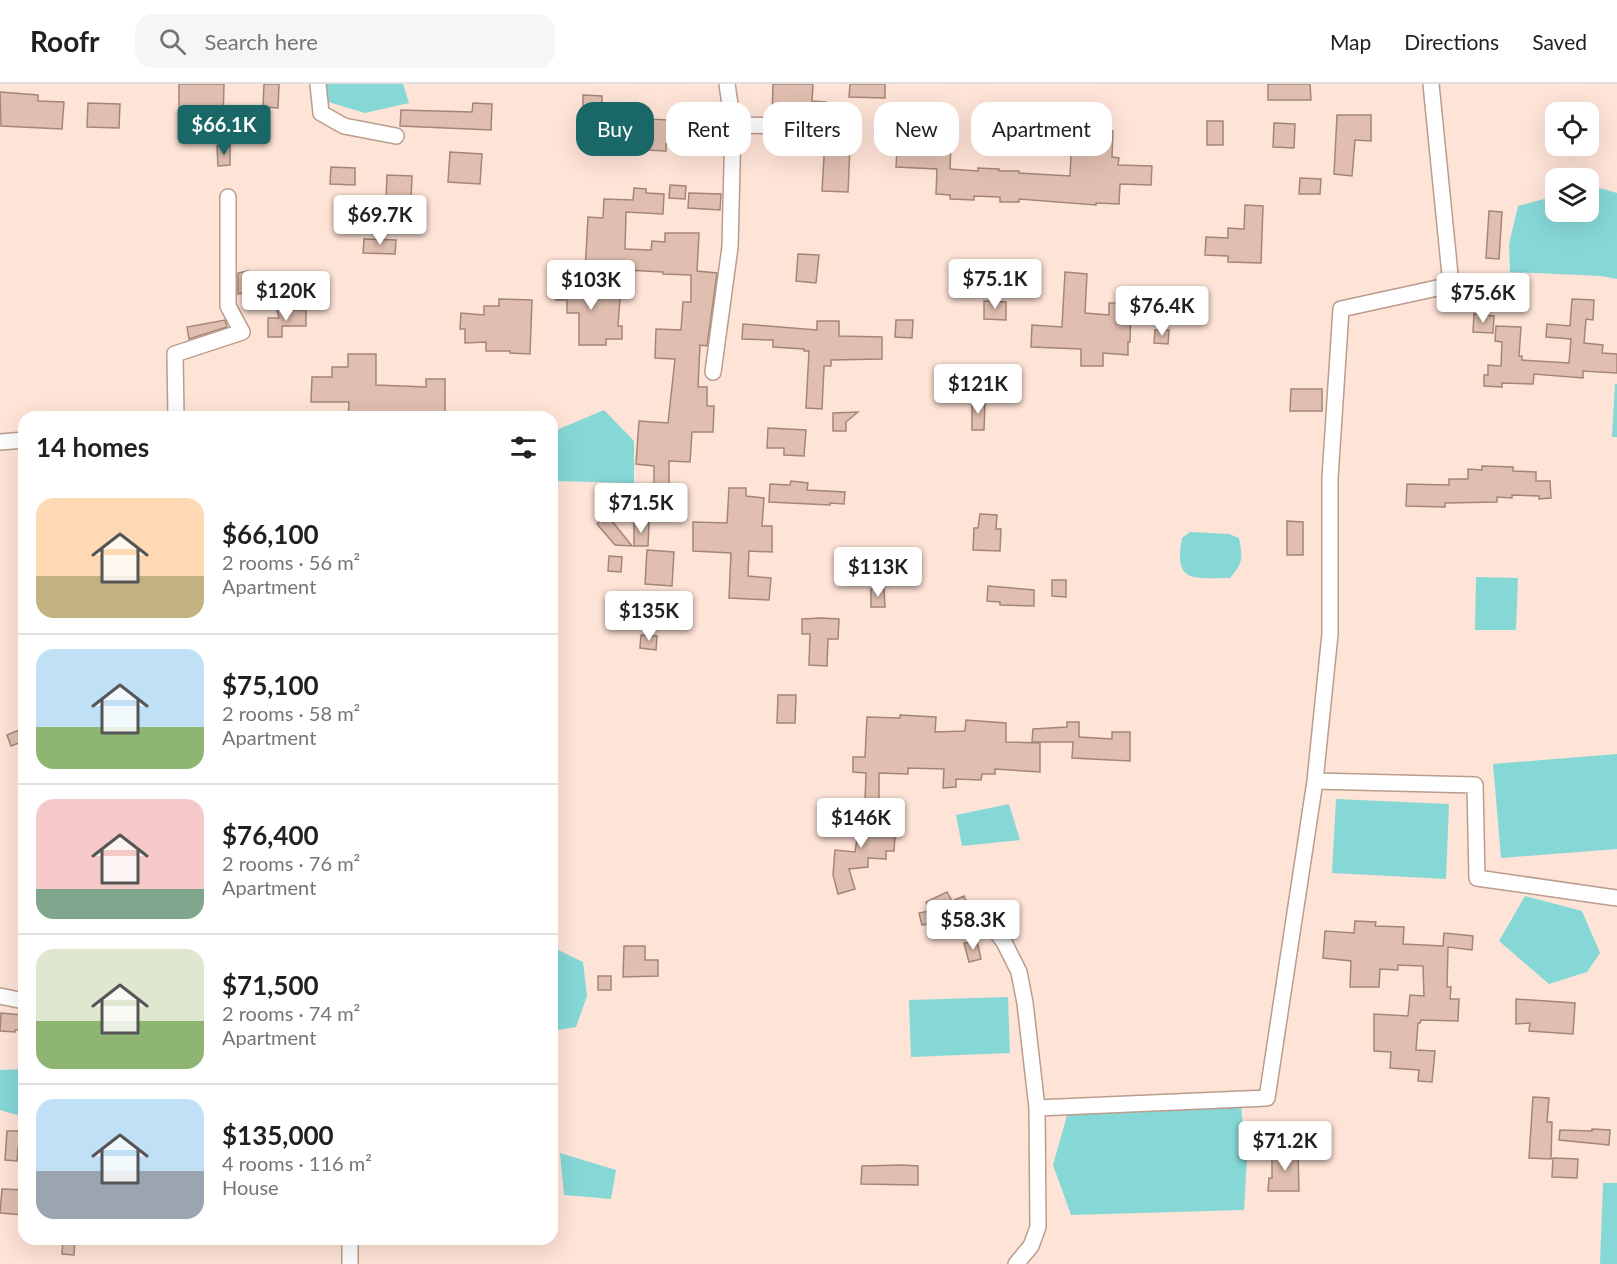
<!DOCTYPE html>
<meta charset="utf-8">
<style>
:root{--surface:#fff;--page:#f6f6f6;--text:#202124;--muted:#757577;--line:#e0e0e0;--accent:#196766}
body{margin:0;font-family:Lato,sans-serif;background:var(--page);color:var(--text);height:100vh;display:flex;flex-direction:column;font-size:22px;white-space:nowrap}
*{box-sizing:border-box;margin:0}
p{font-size:20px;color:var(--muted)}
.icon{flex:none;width:33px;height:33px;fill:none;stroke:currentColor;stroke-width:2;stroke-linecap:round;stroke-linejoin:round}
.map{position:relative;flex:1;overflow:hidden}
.panel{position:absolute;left:18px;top:327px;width:540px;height:834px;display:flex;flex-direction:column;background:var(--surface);border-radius:18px;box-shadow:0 6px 24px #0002}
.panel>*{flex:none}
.hud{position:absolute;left:576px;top:18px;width:570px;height:54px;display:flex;gap:12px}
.fabs{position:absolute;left:1545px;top:18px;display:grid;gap:12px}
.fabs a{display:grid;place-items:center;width:54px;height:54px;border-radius:12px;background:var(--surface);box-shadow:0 6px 24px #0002;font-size:30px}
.price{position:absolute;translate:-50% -51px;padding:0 14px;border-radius:6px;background:#fff;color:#222;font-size:20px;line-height:39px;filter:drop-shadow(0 2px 3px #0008)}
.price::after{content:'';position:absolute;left:50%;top:36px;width:18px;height:14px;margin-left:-9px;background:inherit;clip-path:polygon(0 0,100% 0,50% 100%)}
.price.current{background:var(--accent);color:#fff}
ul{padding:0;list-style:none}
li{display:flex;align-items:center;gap:18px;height:150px;padding:0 18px}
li+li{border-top:2px solid var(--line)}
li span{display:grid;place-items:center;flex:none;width:168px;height:120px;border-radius:18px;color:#555}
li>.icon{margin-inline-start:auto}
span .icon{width:72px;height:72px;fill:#fffc;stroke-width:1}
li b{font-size:26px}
h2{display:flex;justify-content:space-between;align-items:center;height:72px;padding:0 18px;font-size:26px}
.tag{padding:0 21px;border-radius:18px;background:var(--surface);box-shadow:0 6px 24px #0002;font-size:21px;line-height:54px}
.tag.current{background:var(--accent);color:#fff}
header{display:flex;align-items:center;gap:36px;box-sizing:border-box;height:84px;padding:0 30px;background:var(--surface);border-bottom:2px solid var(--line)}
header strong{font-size:28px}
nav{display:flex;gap:33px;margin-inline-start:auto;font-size:21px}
.search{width:420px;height:54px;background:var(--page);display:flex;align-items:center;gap:15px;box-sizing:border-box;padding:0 21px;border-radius:18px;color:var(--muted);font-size:22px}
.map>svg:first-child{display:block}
.water{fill:#86d8d7}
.building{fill:#e0bfb0;stroke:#a48678;stroke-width:1.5}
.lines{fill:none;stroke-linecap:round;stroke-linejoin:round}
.minor-casing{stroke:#bb9c8d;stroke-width:18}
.minor{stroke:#fff;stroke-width:15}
</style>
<header>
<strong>Roofr</strong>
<div class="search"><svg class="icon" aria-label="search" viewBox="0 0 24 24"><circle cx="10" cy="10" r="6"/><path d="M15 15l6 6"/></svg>Search here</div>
<nav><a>Map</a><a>Directions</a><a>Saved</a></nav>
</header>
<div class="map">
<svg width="1617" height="1180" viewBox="0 0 1617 1180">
<rect width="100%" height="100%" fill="#fee3d7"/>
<path class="water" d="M327,0H403L409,19L365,29L325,17Z
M1593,102L1617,109V195L1601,192L1510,188L1509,160L1518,122L1555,112L1556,128H1588L1589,103Z
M1615,300H1617V353H1612Z
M604,326L634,357V399L552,397V348Z
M1190,448L1229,450L1239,454C1243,473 1243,480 1230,494C1194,494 1173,500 1182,454Z
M1476,493L1518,494L1516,546H1475Z
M1617,670V765L1501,774L1493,680Z
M1336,715L1449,720L1446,795L1332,789Z
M1009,720L1020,756L962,762L956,731Z
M1525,812L1582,827L1600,869L1587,888L1549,900L1499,857Z
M552,863L583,878L587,912L576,943L552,947Z
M1008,913L1010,969L911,973L909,916Z
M24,985V1033L0,1026V986Z
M1241,1023L1247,1074L1244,1126L1071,1131L1053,1081L1068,1028Z
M560,1069L616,1086L611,1115L564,1111Z
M1603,1099H1617V1180H1600Z"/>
<path class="building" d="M179,0H224L223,36L200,35V43H179Z
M264,0H279L278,24L263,23Z
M773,0H813L812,17L826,18L824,48L810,47L811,35L801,32H772Z
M850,0H885V14L849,13Z
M1268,0H1310L1311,16H1268Z
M0,8L38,11V17L64,18L62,45L1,42Z
M583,11L602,12V34H618L617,38L647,39V35L669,36V30L686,31V40L698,41V44L723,47V63L715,62V59L685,58V60H666V67L583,63Z
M88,19L120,20L119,44L87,43Z
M473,19L492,20L491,46L400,42L401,26L472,28Z
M1337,31H1371V57L1355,56L1352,92L1334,90Z
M1207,37H1223V61H1207Z
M826,38L851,39L848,108L822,107Z
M1274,39L1295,40L1294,64L1273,63Z
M1101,46L1113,47L1112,73L1119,74L1118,81L1152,82L1151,101L1120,100L1119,120L1096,119V121L1019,115V118H1000V113L974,112V116L950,115V111L936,110L937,85L896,83L897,67L924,68V56L951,58L950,85L978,87V84L999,85V87H1019V89L1070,92L1072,51L1101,53Z
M217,62H230V81L218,82Z
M450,68L482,70L480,100L448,98Z
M331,83L355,84V101L330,100Z
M387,91L412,92L411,117L386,116Z
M1300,94L1321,95L1320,110H1299Z
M670,101L686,102L685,115L669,114Z
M634,104L646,105V109L664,110L663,130L626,128L625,165L651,166L652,157L665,158V149H699L697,187L717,189L707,262L700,261L698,303H707V322H714L713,348H692L690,378L669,377V405H654V382L636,380L639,337L668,339L675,275L655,274L656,245L681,246L683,218H691V191L663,190V188L607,185V189L585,188L588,133L603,134L604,115L633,116Z
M689,109L721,110L720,126L688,124Z
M1245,121L1263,122L1261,179L1228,178V172L1205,171L1206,153L1228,154V144L1244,145Z
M1489,127L1502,128L1499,175L1486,174Z
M364,155L396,156L395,170L363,169Z
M798,170L819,171L816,199L796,197Z
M248,187L252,207L238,210V189Z
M1065,188L1087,190L1085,229L1109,231V219H1131L1130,258H1128V271L1103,269V282H1081V265L1031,263L1032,241L1062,243Z
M557,193L594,194L593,212L620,214L618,242H622V255H606V261H579V229H567V216H556Z
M499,215L532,216L530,270L510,269V267H486V258L465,259V245H460L461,229L484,231V222H499Z
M1572,215L1594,216L1593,236L1586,235L1584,259L1603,261L1602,269L1617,270V289L1583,287V294L1534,290L1533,300L1502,299V303L1484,302V291H1488V281L1501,282L1502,258L1495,257L1496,242L1521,243L1519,272H1522V276L1569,279L1571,255L1546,253L1547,240L1570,242Z
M984,217L1006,218V236L984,235Z
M277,226H306V242H282V253H268V234H279Z
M1474,230L1494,232L1493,249L1473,248Z
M225,236L227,243L189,255L187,243Z
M896,236H913L912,254L895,253Z
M817,237H839V252L882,253V275L831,276V282H824L822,325L806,324L809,267H804V265L773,263V256L742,255L743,240L817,246Z
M1155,246H1169L1168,260L1154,259Z
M348,270H376V301L426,303V295H445V333H348L349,318H311L312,293H332V283H348Z
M1291,305H1322V327H1290Z
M972,317H985L984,346H972Z
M858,328L846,338V347H833V329Z
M768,344L806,346L804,372L784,371V364H767Z
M1482,382L1513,383V387L1536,388V397H1550L1551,414L1539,415V412L1512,411V414L1497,413V418L1445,419V423L1406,422L1407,400L1449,401V395H1468V385L1482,386Z
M791,397L808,399L807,406L845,408L844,420L830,419V421L769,418L770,400L790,401Z
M729,404H746V412L764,414L762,442H772V468L749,467L748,492L771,494L769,516L729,514L731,469L693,467V438L727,439Z
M980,430L997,431L996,445H1001L1000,467L973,466L974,444H978Z
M607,431L632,462L615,461L597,440Z
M1287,437L1303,438V471H1287Z
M634,438H649L648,462H634Z
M647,466L674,468L672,502L645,500Z
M609,472L622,473L621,488L608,487Z
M1052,496H1066V513L1052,512Z
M988,502L1034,506V522L1000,521V518L987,517Z
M871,505H884L885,523H871Z
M614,515L630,516L628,541L614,540Z
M821,534L839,535L838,555H828L827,582L809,581L810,550H802V535Z
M641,551L657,552L656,566L640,564Z
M778,611H796L795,639H777Z
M900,631L936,633L935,648L965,647L966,636L1006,639V658L1040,659V688L995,685V690H982L981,696L956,695V703L943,704L944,685L908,684V690L879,689V718L865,717L866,689L853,688V673H865L867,633L900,634Z
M1067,638H1079V653L1112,655V648H1130V677L1072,674L1073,658H1032L1033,645L1067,643Z
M24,644V657L11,662L7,651Z
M857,720L876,721L875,750L895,752L894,767H886V775L868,774V783L849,785L855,805L838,810L833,791L835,766L855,768L859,741H856Z
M947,808L952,817L964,812L970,826L947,836L922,841L919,829L930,827L926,818Z
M1355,837L1376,838L1375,842L1404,843L1403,860L1443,862L1444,849L1473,852L1472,866L1448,863L1447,903H1451L1450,915H1459L1458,937L1421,936L1420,939H1418L1416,966L1435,967L1432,998L1418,997L1419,986L1390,984L1391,968L1374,967V930L1408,932L1410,911L1424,912L1423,882L1398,881V886L1380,885L1379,903H1350L1351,877L1323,874L1325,847L1354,849Z
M977,857L981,875L969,878L964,859Z
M624,862H645V876H658V892L623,893Z
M598,892H611V906H598Z
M1516,915L1575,919L1573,950L1529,947L1530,939L1516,940Z
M1,929L22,931L20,946H15V948L0,947Z
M1533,1013L1549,1014L1547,1038H1552L1551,1075L1529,1074Z
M1592,1045L1610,1046L1609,1061L1559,1056L1560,1046L1592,1047Z
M7,1047H24V1064H18L17,1077L5,1076Z
M1272,1068L1298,1069L1299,1107H1268L1269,1094H1272Z
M1553,1074L1578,1075L1577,1094L1552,1093Z
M902,1081L918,1082V1101L861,1100L862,1082Z
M2,1105L24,1106V1131L0,1129Z
M63,1155H75L74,1171L62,1170Z"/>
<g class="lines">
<g class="minor-casing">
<path id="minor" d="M318,0L321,29L344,42L396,52
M733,41L801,42
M713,288L730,163L733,41L727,0
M176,333L175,270L242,248L228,222V113
M0,358L24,356
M1315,697L1475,701L1477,794L1617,814
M984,831L1004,858L1019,888L1025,919L1037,1024
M0,912L24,917
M350,1155V1180
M1016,1180L1031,1162L1038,1143L1037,1024L1267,1014L1315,697L1330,550V394L1341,225L1451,201L1431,0"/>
</g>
<use href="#minor" class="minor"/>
</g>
</svg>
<div class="fabs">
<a><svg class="icon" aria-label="locate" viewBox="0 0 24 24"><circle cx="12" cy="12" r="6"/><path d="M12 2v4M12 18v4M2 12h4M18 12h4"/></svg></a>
<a><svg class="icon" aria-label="layers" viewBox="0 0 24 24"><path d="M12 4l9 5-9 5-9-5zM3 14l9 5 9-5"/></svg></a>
</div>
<b class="price current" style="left:224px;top:72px">$66.1K</b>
<b class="price" style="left:380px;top:162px">$69.7K</b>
<b class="price" style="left:995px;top:226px">$75.1K</b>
<b class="price" style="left:591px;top:227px">$103K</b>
<b class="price" style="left:286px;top:238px">$120K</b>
<b class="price" style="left:1483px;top:240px">$75.6K</b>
<b class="price" style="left:1162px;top:253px">$76.4K</b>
<b class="price" style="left:978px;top:331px">$121K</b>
<b class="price" style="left:641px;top:450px">$71.5K</b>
<b class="price" style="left:878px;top:514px">$113K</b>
<b class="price" style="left:649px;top:558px">$135K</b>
<b class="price" style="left:861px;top:765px">$146K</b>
<b class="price" style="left:973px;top:867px">$58.3K</b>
<b class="price" style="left:1285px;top:1088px">$71.2K</b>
<div class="hud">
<a class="tag current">Buy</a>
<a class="tag">Rent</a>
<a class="tag">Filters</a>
<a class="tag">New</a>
<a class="tag">Apartment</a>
</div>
<section class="panel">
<h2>14 homes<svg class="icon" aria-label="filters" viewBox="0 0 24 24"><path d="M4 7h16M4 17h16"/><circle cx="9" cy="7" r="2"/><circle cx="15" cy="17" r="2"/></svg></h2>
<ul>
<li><span style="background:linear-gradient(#ffd9b3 65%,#c2b280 0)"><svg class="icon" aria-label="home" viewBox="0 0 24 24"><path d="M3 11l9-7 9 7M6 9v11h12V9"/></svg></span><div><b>$66,100</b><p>2 rooms · 56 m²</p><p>Apartment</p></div></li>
<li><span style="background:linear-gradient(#bfe0f5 65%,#8fb573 0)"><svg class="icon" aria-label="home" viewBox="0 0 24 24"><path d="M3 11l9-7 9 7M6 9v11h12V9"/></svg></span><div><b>$75,100</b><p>2 rooms · 58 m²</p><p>Apartment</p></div></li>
<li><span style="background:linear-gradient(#f6c9c9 75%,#7fa58c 0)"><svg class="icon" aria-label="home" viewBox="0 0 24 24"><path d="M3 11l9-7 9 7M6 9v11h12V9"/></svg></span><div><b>$76,400</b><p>2 rooms · 76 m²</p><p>Apartment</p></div></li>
<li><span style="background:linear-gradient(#dfe7d0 60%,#8fb573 0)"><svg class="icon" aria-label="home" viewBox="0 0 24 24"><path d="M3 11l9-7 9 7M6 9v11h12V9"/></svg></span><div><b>$71,500</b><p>2 rooms · 74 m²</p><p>Apartment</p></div></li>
<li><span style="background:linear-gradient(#bfe0f5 60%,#9aa5b1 0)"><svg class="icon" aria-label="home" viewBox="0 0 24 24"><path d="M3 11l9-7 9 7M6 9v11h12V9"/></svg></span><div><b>$135,000</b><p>4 rooms · 116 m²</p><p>House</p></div></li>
</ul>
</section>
</div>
